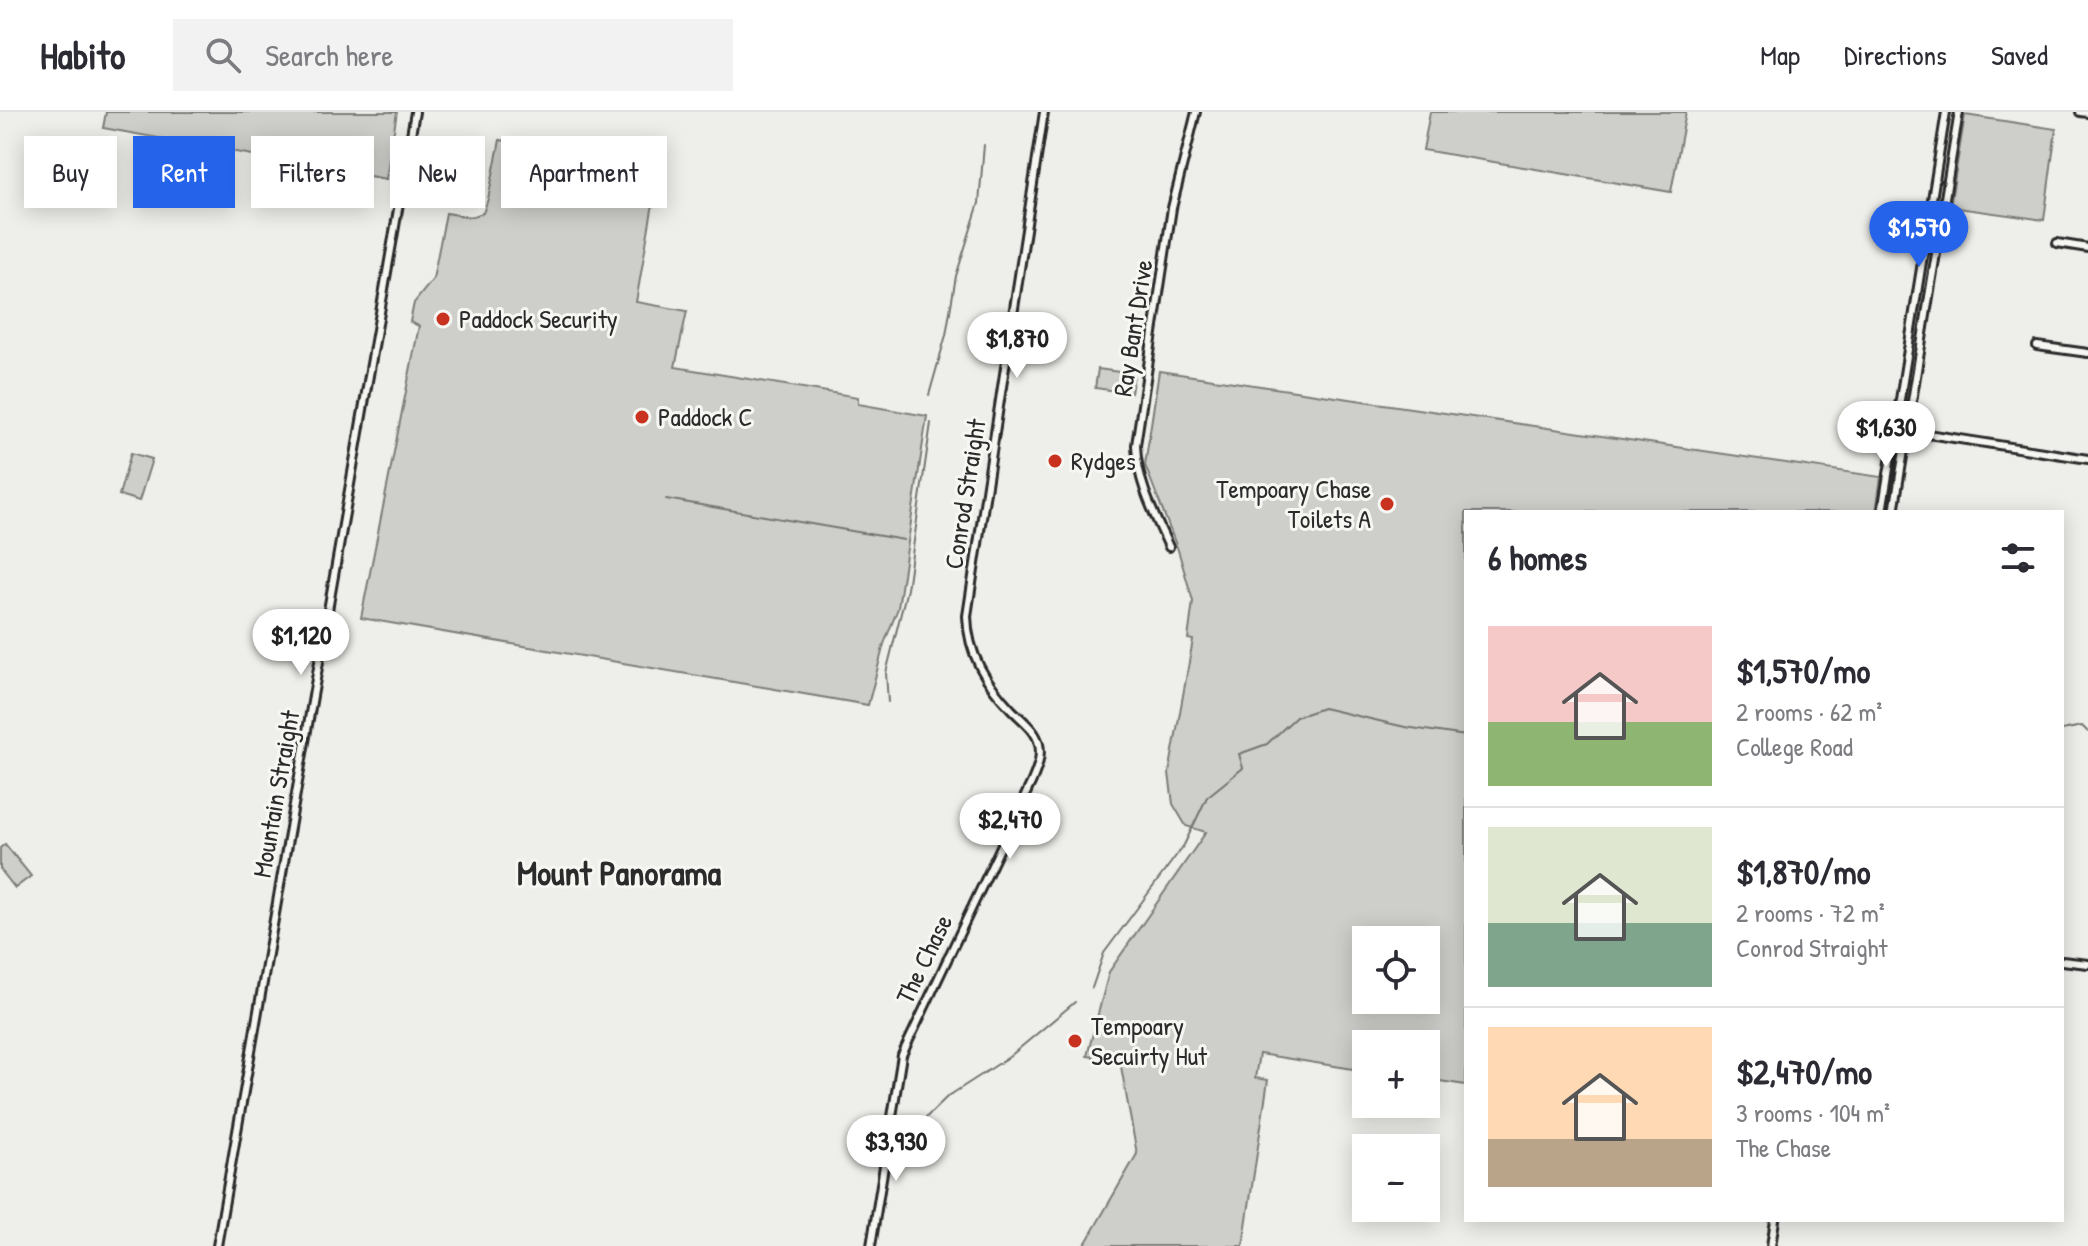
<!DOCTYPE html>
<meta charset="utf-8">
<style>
:root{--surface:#fff;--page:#f2f2f3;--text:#2b2b33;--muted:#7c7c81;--line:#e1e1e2;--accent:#2563eb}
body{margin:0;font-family:"Patrick Hand",sans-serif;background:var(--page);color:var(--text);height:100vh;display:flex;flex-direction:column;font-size:30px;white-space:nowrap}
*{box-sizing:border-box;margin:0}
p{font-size:26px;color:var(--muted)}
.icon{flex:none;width:44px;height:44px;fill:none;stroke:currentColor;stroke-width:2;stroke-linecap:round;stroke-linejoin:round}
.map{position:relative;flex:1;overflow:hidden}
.panel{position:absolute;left:1464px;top:398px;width:600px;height:712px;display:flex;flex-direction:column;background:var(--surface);border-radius:0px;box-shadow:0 4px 20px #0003}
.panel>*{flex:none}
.top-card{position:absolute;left:24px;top:24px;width:760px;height:72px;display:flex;gap:16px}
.tools{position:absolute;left:1352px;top:814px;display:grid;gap:16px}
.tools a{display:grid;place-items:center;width:88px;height:88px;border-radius:0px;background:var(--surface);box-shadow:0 4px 20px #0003;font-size:40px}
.price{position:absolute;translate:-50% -68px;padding:0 18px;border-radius:28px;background:#fff;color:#222;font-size:26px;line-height:52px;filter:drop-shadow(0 2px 4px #0008)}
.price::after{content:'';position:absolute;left:50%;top:48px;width:24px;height:18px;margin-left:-12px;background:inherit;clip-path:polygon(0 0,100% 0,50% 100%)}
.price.active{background:var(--accent);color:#fff}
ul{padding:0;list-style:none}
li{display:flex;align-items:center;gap:24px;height:200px;padding:0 24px}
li+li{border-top:2px solid var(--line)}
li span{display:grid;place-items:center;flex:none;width:224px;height:160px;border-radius:0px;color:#555}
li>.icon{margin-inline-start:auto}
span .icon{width:96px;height:96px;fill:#fffc;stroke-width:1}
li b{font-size:34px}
h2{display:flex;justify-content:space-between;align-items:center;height:96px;padding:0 24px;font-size:34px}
.tag{padding:0 28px;border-radius:0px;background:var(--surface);box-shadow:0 4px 20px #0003;font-size:28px;line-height:72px}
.tag.active{background:var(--accent);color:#fff}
header{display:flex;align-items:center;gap:48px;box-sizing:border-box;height:112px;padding:0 40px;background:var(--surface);border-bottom:2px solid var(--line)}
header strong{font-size:38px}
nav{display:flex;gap:44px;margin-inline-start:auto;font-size:28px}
.search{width:560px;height:72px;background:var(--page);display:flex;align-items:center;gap:20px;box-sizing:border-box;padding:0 28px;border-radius:0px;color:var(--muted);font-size:30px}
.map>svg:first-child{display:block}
.green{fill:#cececa;stroke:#7c7c7a;stroke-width:2;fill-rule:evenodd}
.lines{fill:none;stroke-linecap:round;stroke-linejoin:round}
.stream{stroke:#757573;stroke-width:2}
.minor-casing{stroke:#2b2b2b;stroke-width:12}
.minor{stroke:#f6f6f2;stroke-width:6}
.poi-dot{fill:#c8321e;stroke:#f6f6f2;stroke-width:3}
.labels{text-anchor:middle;stroke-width:6;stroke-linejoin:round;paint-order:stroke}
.poi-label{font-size:26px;fill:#2b2b2b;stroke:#f6f6f2;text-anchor:start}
.street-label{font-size:26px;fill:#2b2b2b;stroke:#f6f6f2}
.district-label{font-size:34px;font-weight:bold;fill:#2b2b2b;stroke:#f6f6f2}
</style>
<header>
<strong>Habito</strong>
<div class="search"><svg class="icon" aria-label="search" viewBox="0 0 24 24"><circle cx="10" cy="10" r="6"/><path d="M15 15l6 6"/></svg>Search here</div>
<nav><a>Map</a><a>Directions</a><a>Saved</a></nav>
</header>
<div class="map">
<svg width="2088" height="1134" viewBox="0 0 2088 1134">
<rect width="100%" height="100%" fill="#eeeeea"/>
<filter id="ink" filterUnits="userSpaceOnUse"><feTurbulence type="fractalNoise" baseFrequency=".0125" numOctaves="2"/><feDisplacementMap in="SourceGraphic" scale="16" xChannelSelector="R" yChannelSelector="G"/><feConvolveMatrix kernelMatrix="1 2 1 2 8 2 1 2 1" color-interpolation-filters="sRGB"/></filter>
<g filter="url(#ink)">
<path class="green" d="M106,0H397L386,67L103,16Z
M1430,0H1686L1671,80L1423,38Z
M1965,3L2056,17L2044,108L1950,95Z
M500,28L659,57L636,190L687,199L675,255L858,285V292L927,304L898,496L884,532L868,593L361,506L419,214L410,210L414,191L433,167L446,101L471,105L483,101L488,87Z
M1098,257L1134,262L1131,281L1095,276Z
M1159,259L1881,365L1876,400H1466V973L1426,967V932H1366V959L1259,942L1255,966L1268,968L1243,1134H1084L1137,1042L1120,949L1087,944L1109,860L1206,720L1186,714L1173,692L1169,661L1193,528L1188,527L1193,489L1178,438L1145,353ZM1366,828H1426V888H1366Z
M131,341L152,347L139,389L119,383Z
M5,732L31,764L15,776L0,757V736Z"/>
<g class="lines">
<path class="stream" d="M929,283L946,223L956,164L979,91L984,33
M666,387L904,428
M888,590L886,561L907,477L931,311
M2062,618L2082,614L2088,620
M1092,876L1104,841L1184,733L1207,685L1243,656L1239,642L1267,632L1296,605L1323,596L1405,615L1466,624
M906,1025L947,985L1009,945L1075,890"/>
<g class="minor-casing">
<path id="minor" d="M2080,0L2088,1
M2057,131L2088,136
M2037,234L2088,241
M1896,317L2088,347
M1882,400L1946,0
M1894,400L1959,0
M1169,435C1154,402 1137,370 1136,333L1172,96L1196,0
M2062,849L2088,852
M217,1134L415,0
M871,1134L902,943L1032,669C1037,657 1042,645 1039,632C1036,618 1022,608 1012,598C986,571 968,543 967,504L1044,0
M1771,1134L1775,1108"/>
</g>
<use href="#minor" class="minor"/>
</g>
</g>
<g class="poi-dot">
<circle cx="443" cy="207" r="8"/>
<circle cx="642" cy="305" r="8"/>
<circle cx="1055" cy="349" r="8"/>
<circle cx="1387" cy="392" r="8"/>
<circle cx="1075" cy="929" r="8"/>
</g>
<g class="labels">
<g class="poi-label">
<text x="459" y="216">Paddock Security</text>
<text x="658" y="314">Paddock C</text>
<text x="1071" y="358">Rydges</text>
<text x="1371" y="386" text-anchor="end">Tempoary Chase<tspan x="1371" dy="30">Toilets A</tspan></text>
<text x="1091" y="923">Tempoary<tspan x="1091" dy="30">Secuirty Hut</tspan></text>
</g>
<g class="street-label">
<text transform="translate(1133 216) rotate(-81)" y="9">Ray Bant Drive</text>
<text transform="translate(965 382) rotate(-81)" y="9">Conrod Straight</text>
<text transform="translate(276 682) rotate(-80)" y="9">Mountain Straight</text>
<text transform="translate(924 847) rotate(-64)" y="9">The Chase</text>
</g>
<g class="district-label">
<text x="619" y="773">Mount Panorama</text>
</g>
</g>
</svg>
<div class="tools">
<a><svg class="icon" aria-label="locate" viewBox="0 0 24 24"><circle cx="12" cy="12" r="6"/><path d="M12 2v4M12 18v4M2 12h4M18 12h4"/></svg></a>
<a>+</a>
<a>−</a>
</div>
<b class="price active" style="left:1919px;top:157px">$1,570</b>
<b class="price" style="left:1017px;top:268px">$1,870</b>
<b class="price" style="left:1886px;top:357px">$1,630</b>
<b class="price" style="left:301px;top:565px">$1,120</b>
<b class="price" style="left:1010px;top:749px">$2,470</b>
<b class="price" style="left:896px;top:1071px">$3,930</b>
<div class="top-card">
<a class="tag">Buy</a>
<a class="tag active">Rent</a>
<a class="tag">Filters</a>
<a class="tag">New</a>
<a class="tag">Apartment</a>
</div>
<section class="panel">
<h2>6 homes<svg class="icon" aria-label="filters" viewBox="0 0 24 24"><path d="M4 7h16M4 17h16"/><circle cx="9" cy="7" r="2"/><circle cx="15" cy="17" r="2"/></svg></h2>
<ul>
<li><span style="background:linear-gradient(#f6c9c9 60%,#8fb573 0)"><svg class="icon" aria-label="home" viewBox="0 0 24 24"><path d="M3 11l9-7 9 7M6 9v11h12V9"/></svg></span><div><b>$1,570/mo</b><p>2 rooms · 62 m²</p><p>College Road</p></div></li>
<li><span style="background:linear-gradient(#dfe7d0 60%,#7fa58c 0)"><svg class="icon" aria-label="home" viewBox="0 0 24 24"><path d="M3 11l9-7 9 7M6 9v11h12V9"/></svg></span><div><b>$1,870/mo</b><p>2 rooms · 72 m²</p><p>Conrod Straight</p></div></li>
<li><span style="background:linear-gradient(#ffd9b3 70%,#b9a48a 0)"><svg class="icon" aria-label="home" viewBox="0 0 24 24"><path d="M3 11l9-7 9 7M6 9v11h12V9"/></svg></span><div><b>$2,470/mo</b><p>3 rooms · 104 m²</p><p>The Chase</p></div></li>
</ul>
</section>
</div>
